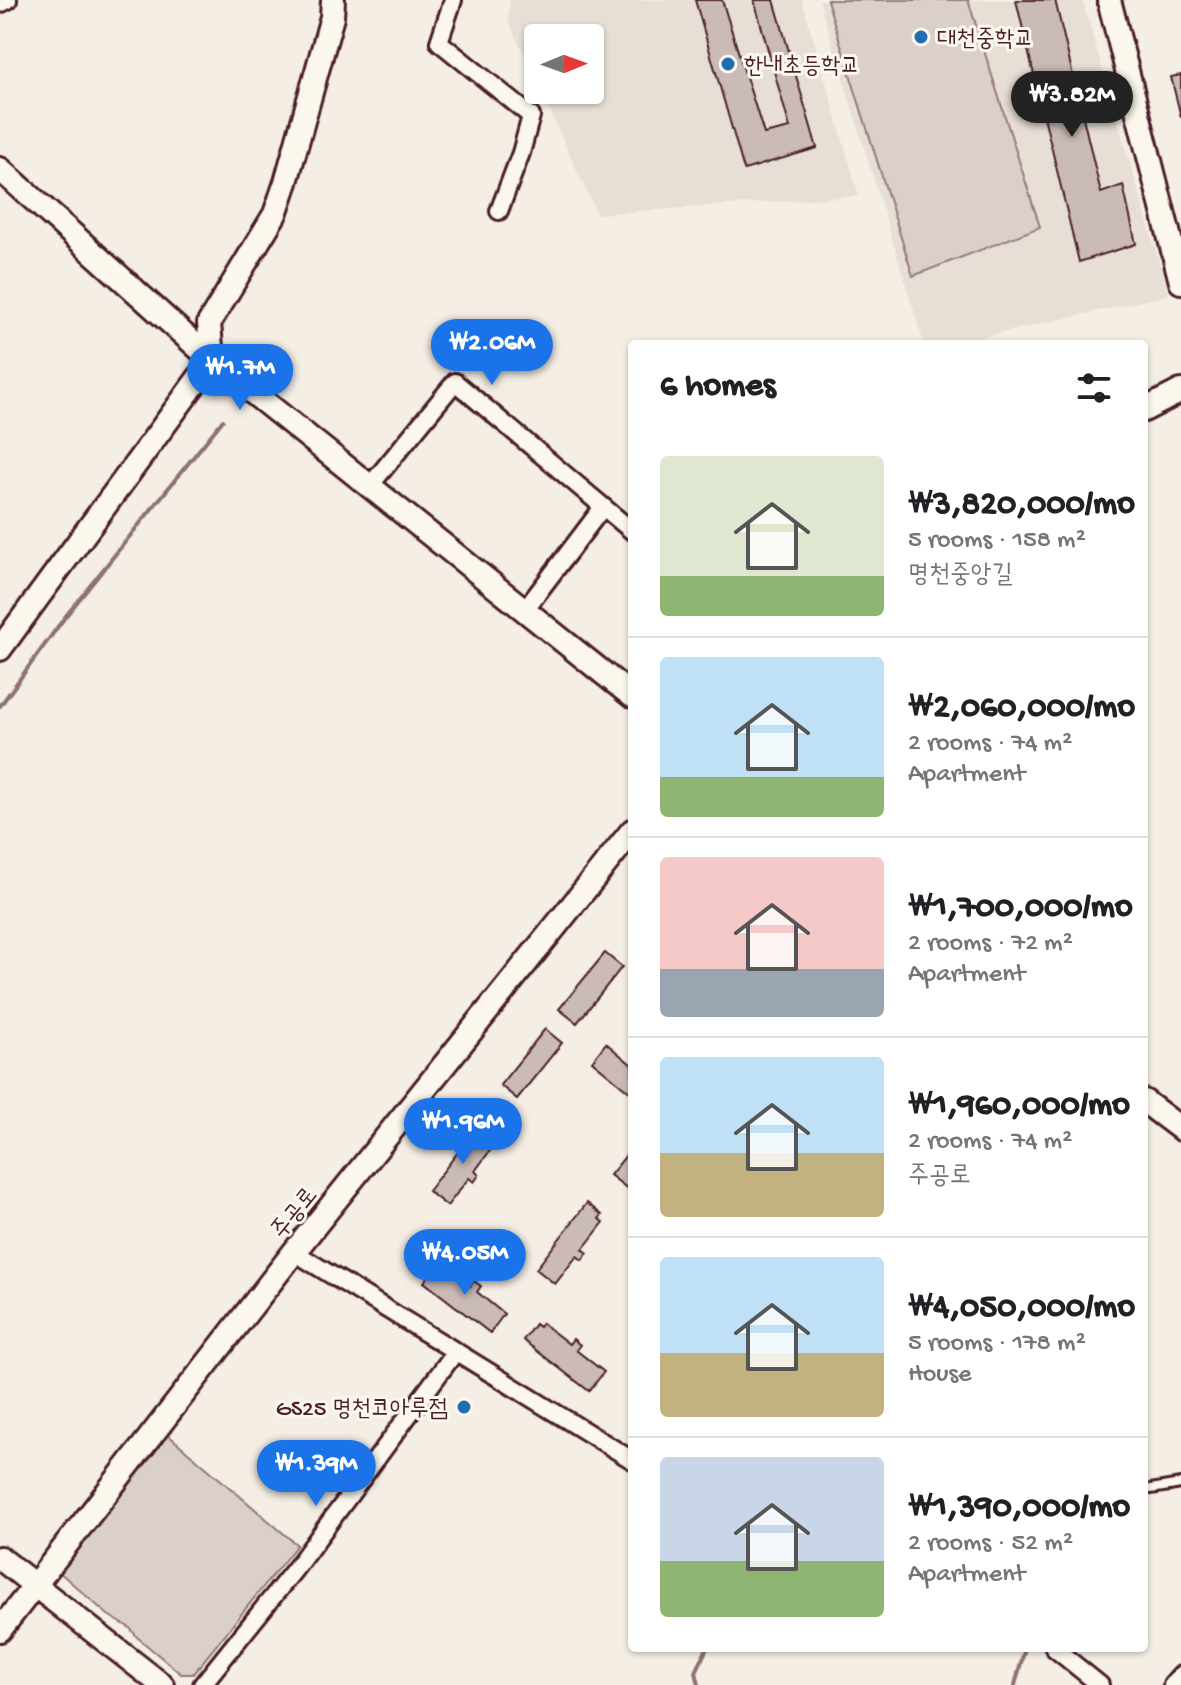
<!DOCTYPE html>
<meta charset="utf-8">
<style>
:root{--surface:#fff;--page:#f2f2f2;--text:#202124;--muted:#757577;--line:#e0e0e0;--accent:#1a73e8}
body{margin:0;font-family:"Gochi Hand","Poor Story",sans-serif;background:var(--page);color:var(--text);height:100vh;display:flex;flex-direction:column;font-size:30px;white-space:nowrap}
*{box-sizing:border-box;margin:0}
p{font-size:26px;color:var(--muted)}
.icon{flex:none;width:44px;height:44px;fill:none;stroke:currentColor;stroke-width:2;stroke-linecap:round;stroke-linejoin:round}
.map{position:relative;flex:1;overflow:hidden}
.drawer{position:absolute;left:628px;top:340px;width:520px;height:1312px;display:flex;flex-direction:column;background:var(--surface);border-radius:8px;box-shadow:0 2px 6px #0004}
.drawer>*{flex:none}
.needle{width:52px;rotate:89deg}
.buttons{position:absolute;left:524px;top:24px;display:grid;gap:16px}
.buttons a{display:grid;place-items:center;width:80px;height:80px;border-radius:8px;background:var(--surface);box-shadow:0 2px 6px #0004;font-size:40px}
.price{position:absolute;translate:-50% -68px;padding:0 18px;border-radius:28px;background:var(--accent);color:#fff;font-size:26px;line-height:52px;filter:drop-shadow(0 2px 4px #0008)}
.price::after{content:'';position:absolute;left:50%;top:48px;width:24px;height:18px;margin-left:-12px;background:inherit;clip-path:polygon(0 0,100% 0,50% 100%)}
.price.selected{background:#222;color:#fff}
ul{padding:0;list-style:none}
li{display:flex;align-items:center;gap:24px;height:200px;padding:0 32px}
li+li{border-top:2px solid var(--line)}
li span{display:grid;place-items:center;flex:none;width:224px;height:160px;border-radius:8px;color:#555}
li>.icon{margin-inline-start:auto}
span .icon{width:96px;height:96px;fill:#fffc;stroke-width:1}
li b{font-size:34px}
h2{display:flex;justify-content:space-between;align-items:center;height:96px;padding:0 32px;font-size:34px}
.map>svg:first-child{display:block}
.built{fill:#e7dfd6}
.green{fill:#dbd0c9;stroke:#92787a;stroke-width:2}
.lines{fill:none;stroke-linecap:round;stroke-linejoin:round}
.stream{stroke:#8d7174;stroke-width:4}
.building{fill:#cabbb6;stroke:#4a1f2b;stroke-width:2}
.lane-casing{stroke:#4a1f2b;stroke-width:14}
.street-casing{stroke:#4a1f2b;stroke-width:22}
.secondary-casing{stroke:#4a1f2b;stroke-width:28}
.lane{stroke:#fbf7ec;stroke-width:8}
.street{stroke:#fbf7ec;stroke-width:16}
.secondary{stroke:#fbf7ec;stroke-width:22}
.poi-dot{fill:#1f6fb2;stroke:#fbf7ec;stroke-width:3}
.labels{text-anchor:middle;stroke-width:6;stroke-linejoin:round;paint-order:stroke}
.poi-label{font-size:24px;fill:#4a1f2b;stroke:#fbf7ec;text-anchor:start}
.street-label{font-size:24px;fill:#4a1f2b;stroke:#fbf7ec}
</style>
<div class="map">
<svg width="1181" height="1685" viewBox="0 0 1181 1685">
<rect width="100%" height="100%" fill="#f4eee4"/>
<filter id="ink" filterUnits="userSpaceOnUse"><feTurbulence type="fractalNoise" baseFrequency=".0125" numOctaves="2"/><feDisplacementMap in="SourceGraphic" scale="16" xChannelSelector="R" yChannelSelector="G"/><feConvolveMatrix kernelMatrix="1 2 1 2 8 2 1 2 1" color-interpolation-filters="sRGB"/></filter>
<g filter="url(#ink)">
<path class="built" d="M510,0H802L859,196L597,214L540,90H590V38H538V85L508,20Z
M819,0H1082L1169,295L952,344H924Z"/>
<path class="green" d="M827,0H968L1040,227L913,276Z
M167,1434L297,1545L193,1674H181L137,1637L130,1628L108,1615L58,1571Z"/>
<g class="lines">
<path class="stream" d="M0,706L65,617L223,420
M699,1685L696,1672L707,1648
M1015,1685L1025,1648"/>
</g>
<path class="building" d="M695,0H722L764,134L790,128L754,0H774L817,148L744,170Z
M1016,0H1055L1101,193L1123,185L1136,244L1079,262Z
M1181,75V117L1171,77Z
M605,953L622,967L577,1023L559,1009Z
M545,1029L562,1043L517,1099L500,1085Z
M606,1043L632,1065V1094L592,1061Z
M479,1125L494,1137L491,1141L495,1144L475,1171L479,1175L474,1182L469,1178L447,1206L428,1191Z
M632,1148V1184L628,1189L610,1175Z
M587,1203L602,1215L599,1219L604,1222L583,1249L588,1253L582,1260L577,1256L555,1284L536,1269Z
M443,1265L470,1286L474,1281L481,1286L477,1292L504,1314L490,1333L424,1282L436,1266L440,1269Z
M542,1323L569,1344L573,1339L580,1345L576,1350L604,1372L589,1391L523,1340L535,1324L539,1327Z"/>
<g class="lines">
<g class="lane-casing">
<path id="lane" d="M1151,1489L1181,1484"/>
</g>
<g class="street-casing">
<path id="street" d="M453,0L439,42L531,116L521,153L499,211
M0,4L8,0
M369,487L455,382L632,531
M524,611L603,507
M294,1252L632,1460
M1054,1648L1100,1685
M202,1685L295,1569L456,1351
M1172,1685L1181,1675"/>
</g>
<g class="secondary-casing">
<path id="secondary" d="M1109,0L1181,282
M0,169L212,360L632,696
M1144,410L1181,391
M0,649L212,360L209,323L275,214L286,182L332,17L333,0
M1144,1101L1181,1129
M0,1558L162,1685
M0,1630L294,1252L632,831"/>
</g>
<use href="#lane" class="lane"/>
<use href="#street" class="street"/>
<use href="#secondary" class="secondary"/>
</g>
</g>
<g class="poi-dot">
<circle cx="921" cy="37" r="8"/>
<circle cx="728" cy="64" r="8"/>
<circle cx="464" cy="1407" r="8"/>
</g>
<g class="labels">
<g class="poi-label">
<text x="937" y="45">대천중학교</text>
<text x="744" y="72">한내초등학교</text>
<text x="448" y="1415" text-anchor="end">GS25 명천코아루점</text>
</g>
<g class="street-label">
<text transform="translate(293 1212) rotate(-51)" y="8">주공로</text>
</g>
</g>
</svg>
<div class="buttons">
<a><svg class="needle" viewBox="-14 -14 28 28"><path d="M0-13l5 13h-10z" fill="#e53935"/><path d="M0 13l5-13h-10z" fill="#757577"/></svg></a>
</div>
<b class="price selected" style="left:1072px;top:139px">₩3.82M</b>
<b class="price" style="left:492px;top:387px">₩2.06M</b>
<b class="price" style="left:240px;top:412px">₩1.7M</b>
<b class="price" style="left:463px;top:1166px">₩1.96M</b>
<b class="price" style="left:465px;top:1297px">₩4.05M</b>
<b class="price" style="left:316px;top:1508px">₩1.39M</b>
<section class="drawer">
<h2>6 homes<svg class="icon" aria-label="filters" viewBox="0 0 24 24"><path d="M4 7h16M4 17h16"/><circle cx="9" cy="7" r="2"/><circle cx="15" cy="17" r="2"/></svg></h2>
<ul>
<li><span style="background:linear-gradient(#dfe7d0 75%,#8fb573 0)"><svg class="icon" aria-label="home" viewBox="0 0 24 24"><path d="M3 11l9-7 9 7M6 9v11h12V9"/></svg></span><div><b>₩3,820,000/mo</b><p>5 rooms · 158 m²</p><p>명천중앙길</p></div></li>
<li><span style="background:linear-gradient(#bfe0f5 75%,#8fb573 0)"><svg class="icon" aria-label="home" viewBox="0 0 24 24"><path d="M3 11l9-7 9 7M6 9v11h12V9"/></svg></span><div><b>₩2,060,000/mo</b><p>2 rooms · 74 m²</p><p>Apartment</p></div></li>
<li><span style="background:linear-gradient(#f6c9c9 70%,#9aa5b1 0)"><svg class="icon" aria-label="home" viewBox="0 0 24 24"><path d="M3 11l9-7 9 7M6 9v11h12V9"/></svg></span><div><b>₩1,700,000/mo</b><p>2 rooms · 72 m²</p><p>Apartment</p></div></li>
<li><span style="background:linear-gradient(#bfe0f5 60%,#c2b280 0)"><svg class="icon" aria-label="home" viewBox="0 0 24 24"><path d="M3 11l9-7 9 7M6 9v11h12V9"/></svg></span><div><b>₩1,960,000/mo</b><p>2 rooms · 74 m²</p><p>주공로</p></div></li>
<li><span style="background:linear-gradient(#bfe0f5 60%,#c2b280 0)"><svg class="icon" aria-label="home" viewBox="0 0 24 24"><path d="M3 11l9-7 9 7M6 9v11h12V9"/></svg></span><div><b>₩4,050,000/mo</b><p>5 rooms · 178 m²</p><p>House</p></div></li>
<li><span style="background:linear-gradient(#c9d6e8 65%,#8fb573 0)"><svg class="icon" aria-label="home" viewBox="0 0 24 24"><path d="M3 11l9-7 9 7M6 9v11h12V9"/></svg></span><div><b>₩1,390,000/mo</b><p>2 rooms · 52 m²</p><p>Apartment</p></div></li>
</ul>
</section>
</div>
